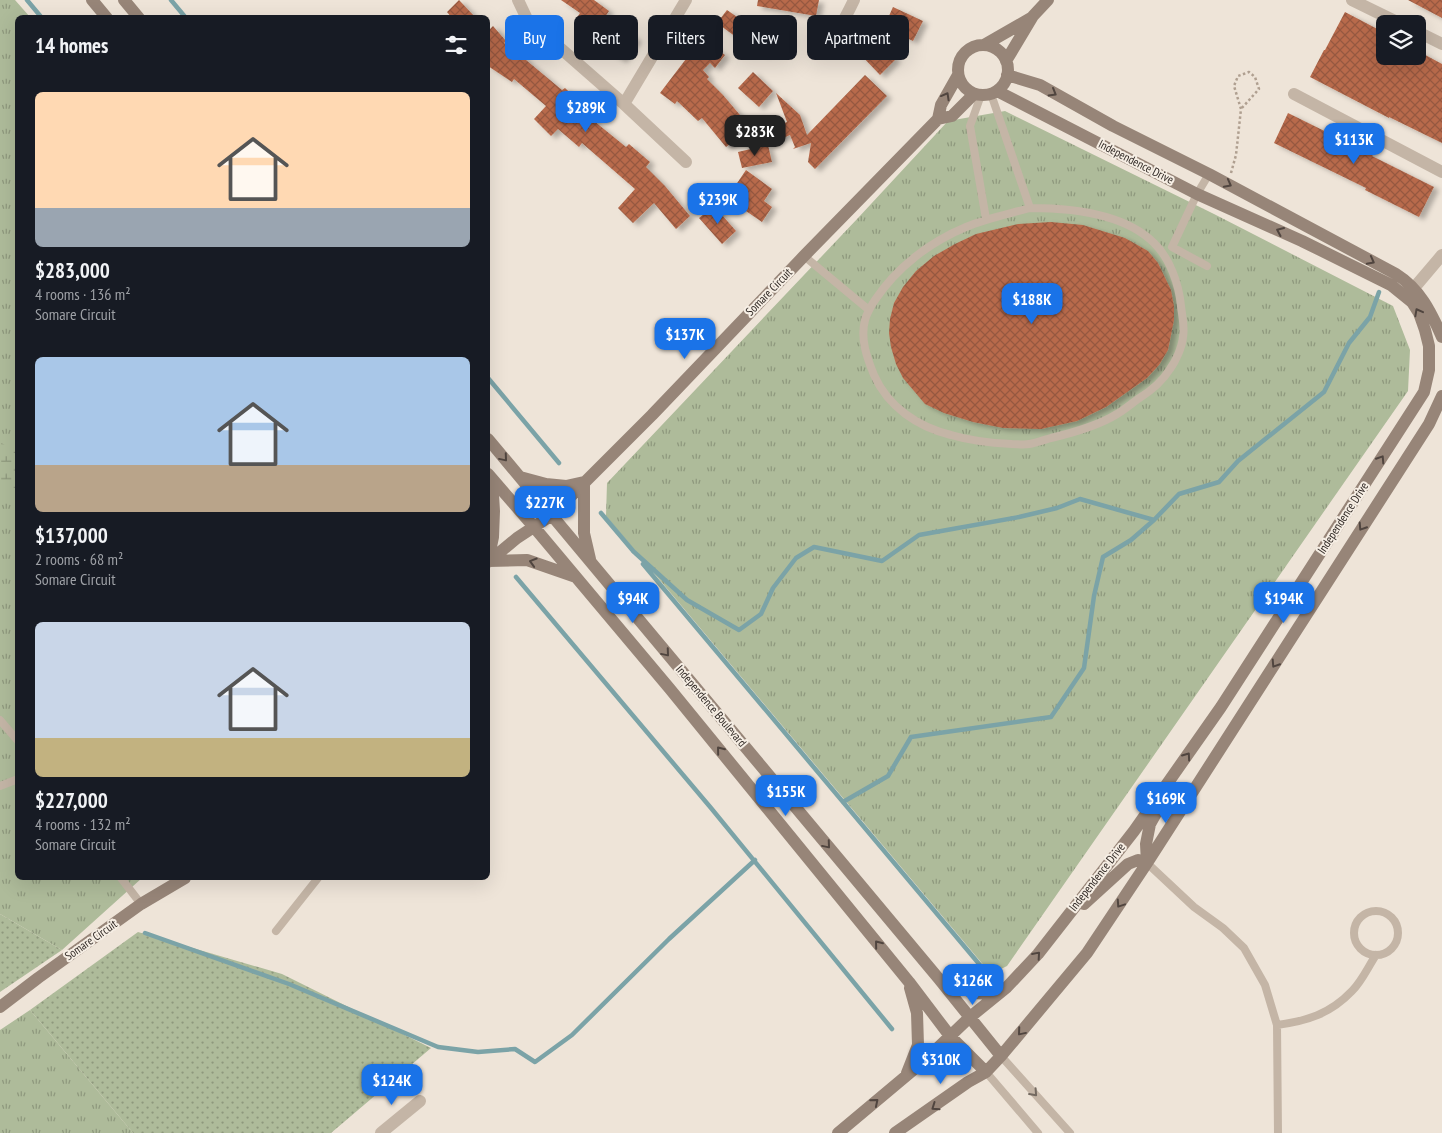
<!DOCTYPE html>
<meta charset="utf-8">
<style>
:root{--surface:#171b24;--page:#242831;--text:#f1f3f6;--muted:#9ea1a6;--accent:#1a73e8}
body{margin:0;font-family:"PT Sans Narrow",sans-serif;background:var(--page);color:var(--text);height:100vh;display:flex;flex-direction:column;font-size:19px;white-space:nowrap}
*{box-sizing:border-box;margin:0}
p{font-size:16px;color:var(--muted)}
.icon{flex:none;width:28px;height:28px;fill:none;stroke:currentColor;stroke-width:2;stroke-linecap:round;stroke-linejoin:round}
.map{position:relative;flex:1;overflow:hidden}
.sheet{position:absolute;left:15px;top:15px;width:475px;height:865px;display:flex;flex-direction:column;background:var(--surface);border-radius:8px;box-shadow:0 5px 20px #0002}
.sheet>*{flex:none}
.guide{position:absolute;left:505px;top:15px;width:475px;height:45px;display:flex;gap:10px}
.controls{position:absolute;left:1376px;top:15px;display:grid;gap:10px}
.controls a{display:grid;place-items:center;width:50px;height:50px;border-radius:8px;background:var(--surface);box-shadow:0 5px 20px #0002;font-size:25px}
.price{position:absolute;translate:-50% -42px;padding:0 11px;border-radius:10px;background:var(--accent);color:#fff;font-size:16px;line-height:32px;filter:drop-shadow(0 1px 2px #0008)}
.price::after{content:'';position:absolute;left:50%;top:30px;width:15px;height:11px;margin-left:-8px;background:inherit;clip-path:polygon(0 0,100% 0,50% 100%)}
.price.current{background:#222;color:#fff}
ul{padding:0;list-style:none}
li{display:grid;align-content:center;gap:10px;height:265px;padding:0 20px}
li span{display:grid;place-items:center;height:155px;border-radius:8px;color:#555}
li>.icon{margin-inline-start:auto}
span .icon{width:90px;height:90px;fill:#fffc;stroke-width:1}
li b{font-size:21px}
h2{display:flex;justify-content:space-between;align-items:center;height:60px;padding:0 20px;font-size:21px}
.pill{padding:0 18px;border-radius:8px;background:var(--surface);box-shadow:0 5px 20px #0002;font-size:18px;line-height:45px}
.pill.current{background:var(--accent);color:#fff}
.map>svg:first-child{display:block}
.grass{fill:url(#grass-tufts)}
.wetland{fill:url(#wetland-marsh)}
.garden{fill:url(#garden-dots)}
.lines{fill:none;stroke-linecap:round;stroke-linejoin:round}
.stream{stroke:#7ba3a7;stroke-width:4.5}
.building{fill:url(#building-cross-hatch);filter:url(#shadow)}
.path{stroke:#af9f90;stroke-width:2.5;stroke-dasharray:2.5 2.5;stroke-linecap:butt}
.lane{stroke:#c4b5a6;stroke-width:8}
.street{stroke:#c4b5a6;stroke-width:12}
.secondary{stroke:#978578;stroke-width:12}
.oneway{stroke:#50453f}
.oneway2{stroke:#736960}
.labels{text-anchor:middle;stroke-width:4;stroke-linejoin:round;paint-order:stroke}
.street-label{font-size:12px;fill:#312a26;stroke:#f6eee4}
</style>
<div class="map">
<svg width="1442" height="1133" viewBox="0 0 1442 1133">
<defs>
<pattern id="grass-tufts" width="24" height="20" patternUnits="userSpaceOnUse" patternTransform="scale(1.25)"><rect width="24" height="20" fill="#aebb9a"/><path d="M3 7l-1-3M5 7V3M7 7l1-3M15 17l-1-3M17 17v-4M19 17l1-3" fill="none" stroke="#8e987d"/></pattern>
<pattern id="wetland-marsh" width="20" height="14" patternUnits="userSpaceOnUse" patternTransform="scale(1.25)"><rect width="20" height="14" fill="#aebb9a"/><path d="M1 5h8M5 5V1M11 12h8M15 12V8" fill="none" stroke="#8e987d"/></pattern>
<pattern id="garden-dots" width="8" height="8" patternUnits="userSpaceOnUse" patternTransform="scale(1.25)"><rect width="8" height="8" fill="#aebb9a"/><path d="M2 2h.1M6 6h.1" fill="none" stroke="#8e987d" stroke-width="1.8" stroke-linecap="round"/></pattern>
<pattern id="building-cross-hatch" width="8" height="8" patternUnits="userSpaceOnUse" patternTransform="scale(1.25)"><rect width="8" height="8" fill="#b86b4c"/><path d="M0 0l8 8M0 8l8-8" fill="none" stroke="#96583f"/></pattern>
<filter id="shadow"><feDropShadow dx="5" dy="3" stdDeviation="2.5" flood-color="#0004"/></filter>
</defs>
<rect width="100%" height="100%" fill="#eee4d8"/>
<path class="grass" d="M0,0H15L30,17L18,18V878H142L62,950L0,914Z
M1005,111L1214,214L1393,306L1410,350L1408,391L1007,966L991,974L606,516L607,483L858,218L948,121Z
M30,1010L133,1133H0V1030Z"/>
<path class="wetland" d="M0,442L16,452L17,451V492L0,484Z"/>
<path class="garden" d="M0,914L62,950L0,992Z
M138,932L282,974L431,1048L331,1133H133L30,1010Z"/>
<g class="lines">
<path class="stream" d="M27,0L42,18
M171,0L186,18
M488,378L559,463
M601,513L634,552
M633,551L687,600L739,630L761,614L773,588L796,558L814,547L882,561L919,535L1019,517L1057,508L1080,499L1154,520
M643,564L985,971
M516,577L711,808L892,1029
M843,802L888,776L911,737L1051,717L1084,668L1094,596L1103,557L1131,540L1154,520L1179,494L1219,482L1238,461L1324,392L1349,343L1370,317L1379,292
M145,933L289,984L438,1047L478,1052L515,1049L535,1062L572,1035L669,939L755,860"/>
</g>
<path class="building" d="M459,0L476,18H452L447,12Z
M561,0H594L609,11L605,17L637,39L622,60L603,47L607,41L576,19L580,13Z
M758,0H819L816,16L757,6Z
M1408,0H1442V18Z
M893,7L923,21L913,41L884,27Z
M727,10L750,26L740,40L717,23Z
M1345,12L1385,33V56H1418V51L1442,64V143L1389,117V118L1310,77L1324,50H1325Z
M781,23L790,42L763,54L754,35Z
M493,26L506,41L504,43L527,59L526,60L562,90L565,88L582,104L578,108L626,147L629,144L650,162L646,167L665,186L690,216L676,229L654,203L633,223L618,208L635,189L582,143L579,147L558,129L551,136L534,119L546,106L514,79L512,82L488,66V31Z
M875,37L896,59L880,75L859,53Z
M702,38L725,55L715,68L710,63L703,70L709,77L707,79L723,95L751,128L726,147L702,118L698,121L677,101L675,104L660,93Z
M753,72L773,91L759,107L738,88Z
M865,75L887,96L815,169L808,162L811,143L793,149L795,147L790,135L776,141L771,128L787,122L776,93L800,115L807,135Z
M1288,113L1373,155L1372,156L1434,187L1419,217L1365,190L1366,188L1274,143Z
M768,145L772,162L742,168L738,152Z
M746,170L772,189L764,201L772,207L762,222L727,198Z
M714,206L736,231L722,244L699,218Z
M1051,222L1083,225L1125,238L1148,251L1158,263L1171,290L1174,306V320L1168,350L1159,365L1147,378L1106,407L1077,421L1041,429L1003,428L973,422L944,413L925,404L903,378L896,364L891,347L889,333L890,319L894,303L903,287L916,271L934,256L955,244L976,234L1018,224Z"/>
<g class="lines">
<path class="path" d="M1231,173L1236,155L1241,109L1234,86L1238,76L1249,72L1255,77L1259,89L1241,109"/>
<path class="lane" d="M991,94L1030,208
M981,95L970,126L986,219
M1030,208C1069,208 1124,213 1154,243C1170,258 1179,285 1181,306C1182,316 1185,327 1183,337C1182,347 1176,361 1170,369C1162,382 1151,391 1138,399C1131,404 1124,410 1117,414C1098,426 1072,433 1051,438C1044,440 1036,443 1029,444C1024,445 1017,444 1012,444C991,443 971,441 951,435C918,427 888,407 874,375C867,358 860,339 865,320C867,313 871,306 875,300C897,267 930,242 966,227C987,218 1009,214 1030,208Z
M804,256L869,310
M1207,266L1172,247L1197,194L1209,174
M0,720L18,741
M0,786L18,779
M1147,863L1194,907L1223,928L1244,948L1265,985L1277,1025L1278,1133
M121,878L141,904
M1354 933a22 22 0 1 1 44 0a22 22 0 1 1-44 0Z
M276,931L318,878
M1277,1025C1307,1021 1330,1014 1352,991C1362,981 1368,967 1376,955
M1001,1056L1070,1133
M986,1072L1038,1133"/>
<path class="street" d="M518,0L527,19L624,104L686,162
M1352,0L1401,24
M1418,32L1442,44
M820,44C840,30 844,21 854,0
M1294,94L1442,172
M624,104L686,0
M1404,292L1414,288L1442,255
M381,1133L420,1101"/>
<path class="secondary" d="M92,0L107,18
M124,0L139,18
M958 70a25 25 0 1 1 50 0a25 25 0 1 1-50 0Z
M984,45L1031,18
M1006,61L1033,16L1048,0
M1007,75L1040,85L1113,126L1209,174L1396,274C1420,289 1431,312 1442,337
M938,119L952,116L974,94
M488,439L939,979L1001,1056
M488,474L534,527L670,689L909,982L950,1036L986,1072
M520,477L546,484L566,486L584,482
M584,482V533L590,559
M488,561L527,560L576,577
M488,561L493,537L494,511L492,479
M488,562L517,538L552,515L652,415L804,256L938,119L941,105L958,75
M1147,863L1146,844L1150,824L1160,806
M1084,904L1128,864L1138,860L1147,863
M939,979L974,993L991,994L1001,990
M0,1007L38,978L141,904L185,878
M907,1073L918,1045L917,1013L910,988
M838,1133L924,1061L969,1018L1007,987L1038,954L1134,831L1221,707L1424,392L1429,370V346L1425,330L1419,313L1412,302L1391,285L1302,241L1197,194L997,91
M895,1133L968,1082L986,1072L1001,1056L1087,953L1147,863L1429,424L1442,396"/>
</g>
<defs><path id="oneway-chevron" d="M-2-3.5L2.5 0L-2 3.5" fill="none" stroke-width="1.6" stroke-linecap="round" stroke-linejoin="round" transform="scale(1.25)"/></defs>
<g class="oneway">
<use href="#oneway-chevron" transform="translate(1053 93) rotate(30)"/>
<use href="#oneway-chevron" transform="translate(946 96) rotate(-61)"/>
<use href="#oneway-chevron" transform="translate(1228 184) rotate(28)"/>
<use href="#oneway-chevron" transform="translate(1280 231) rotate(-156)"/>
<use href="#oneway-chevron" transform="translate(1371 261) rotate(28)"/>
<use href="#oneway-chevron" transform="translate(1418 312) rotate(-118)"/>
<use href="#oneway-chevron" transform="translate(504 458) rotate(50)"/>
<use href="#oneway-chevron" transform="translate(1381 459) rotate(-57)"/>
<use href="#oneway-chevron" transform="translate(1362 527) rotate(123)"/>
<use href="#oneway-chevron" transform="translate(533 562) rotate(-163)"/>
<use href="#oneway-chevron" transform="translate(666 653) rotate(50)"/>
<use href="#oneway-chevron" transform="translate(1275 664) rotate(123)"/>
<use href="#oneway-chevron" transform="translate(720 750) rotate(-129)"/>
<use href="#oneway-chevron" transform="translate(1187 756) rotate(-55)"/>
<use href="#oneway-chevron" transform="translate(827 845) rotate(50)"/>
<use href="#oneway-chevron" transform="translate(1120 904) rotate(124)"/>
<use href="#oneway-chevron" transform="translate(878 944) rotate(-129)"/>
<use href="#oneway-chevron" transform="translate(1037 955) rotate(-49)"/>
<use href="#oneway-chevron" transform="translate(1021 1032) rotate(130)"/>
<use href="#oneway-chevron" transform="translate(875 1102) rotate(-40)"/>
<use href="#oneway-chevron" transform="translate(935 1107) rotate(145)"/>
</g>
<use class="oneway2" href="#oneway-chevron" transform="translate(1034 1093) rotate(48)"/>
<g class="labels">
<g class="street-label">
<text transform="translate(1136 162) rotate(27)" y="4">Independence Drive</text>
<text transform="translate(769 292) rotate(-46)" y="4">Somare Circuit</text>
<text transform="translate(1343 518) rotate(-57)" y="4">Independence Drive</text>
<text transform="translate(711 706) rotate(50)" y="4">Independence Boulevard</text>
<text transform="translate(1097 877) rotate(-52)" y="4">Independence Drive</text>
<text transform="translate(91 940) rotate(-35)" y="4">Somare Circuit</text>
</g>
</g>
</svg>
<div class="controls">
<a><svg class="icon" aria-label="layers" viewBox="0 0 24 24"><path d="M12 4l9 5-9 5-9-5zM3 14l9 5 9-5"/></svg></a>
</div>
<b class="price" style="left:586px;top:133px">$289K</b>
<b class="price current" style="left:755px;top:157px">$283K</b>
<b class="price" style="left:1354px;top:165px">$113K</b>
<b class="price" style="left:718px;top:225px">$239K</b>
<b class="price" style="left:1032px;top:325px">$188K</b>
<b class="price" style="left:685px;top:360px">$137K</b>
<b class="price" style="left:545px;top:528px">$227K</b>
<b class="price" style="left:633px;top:624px">$94K</b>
<b class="price" style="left:1284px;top:624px">$194K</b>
<b class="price" style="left:786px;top:817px">$155K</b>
<b class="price" style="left:1166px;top:824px">$169K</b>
<b class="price" style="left:973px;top:1006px">$126K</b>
<b class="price" style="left:941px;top:1085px">$310K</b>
<b class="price" style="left:392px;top:1106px">$124K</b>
<div class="guide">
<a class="pill current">Buy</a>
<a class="pill">Rent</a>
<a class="pill">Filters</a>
<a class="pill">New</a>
<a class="pill">Apartment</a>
</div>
<section class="sheet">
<h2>14 homes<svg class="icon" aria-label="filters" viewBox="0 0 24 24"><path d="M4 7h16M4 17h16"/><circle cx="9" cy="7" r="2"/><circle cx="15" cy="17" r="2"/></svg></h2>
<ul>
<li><span style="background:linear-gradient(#ffd9b3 75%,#9aa5b1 0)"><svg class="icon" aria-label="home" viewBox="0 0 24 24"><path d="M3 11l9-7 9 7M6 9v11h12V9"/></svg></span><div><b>$283,000</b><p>4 rooms · 136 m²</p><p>Somare Circuit</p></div></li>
<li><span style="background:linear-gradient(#a9c7e8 70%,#b9a48a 0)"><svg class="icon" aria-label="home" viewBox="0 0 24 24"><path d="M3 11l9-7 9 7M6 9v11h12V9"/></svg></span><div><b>$137,000</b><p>2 rooms · 68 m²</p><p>Somare Circuit</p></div></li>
<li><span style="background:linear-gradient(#c9d6e8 75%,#c2b280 0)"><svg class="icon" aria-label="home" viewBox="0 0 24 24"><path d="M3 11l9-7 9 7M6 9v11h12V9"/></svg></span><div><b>$227,000</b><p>4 rooms · 132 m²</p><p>Somare Circuit</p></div></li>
</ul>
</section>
</div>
